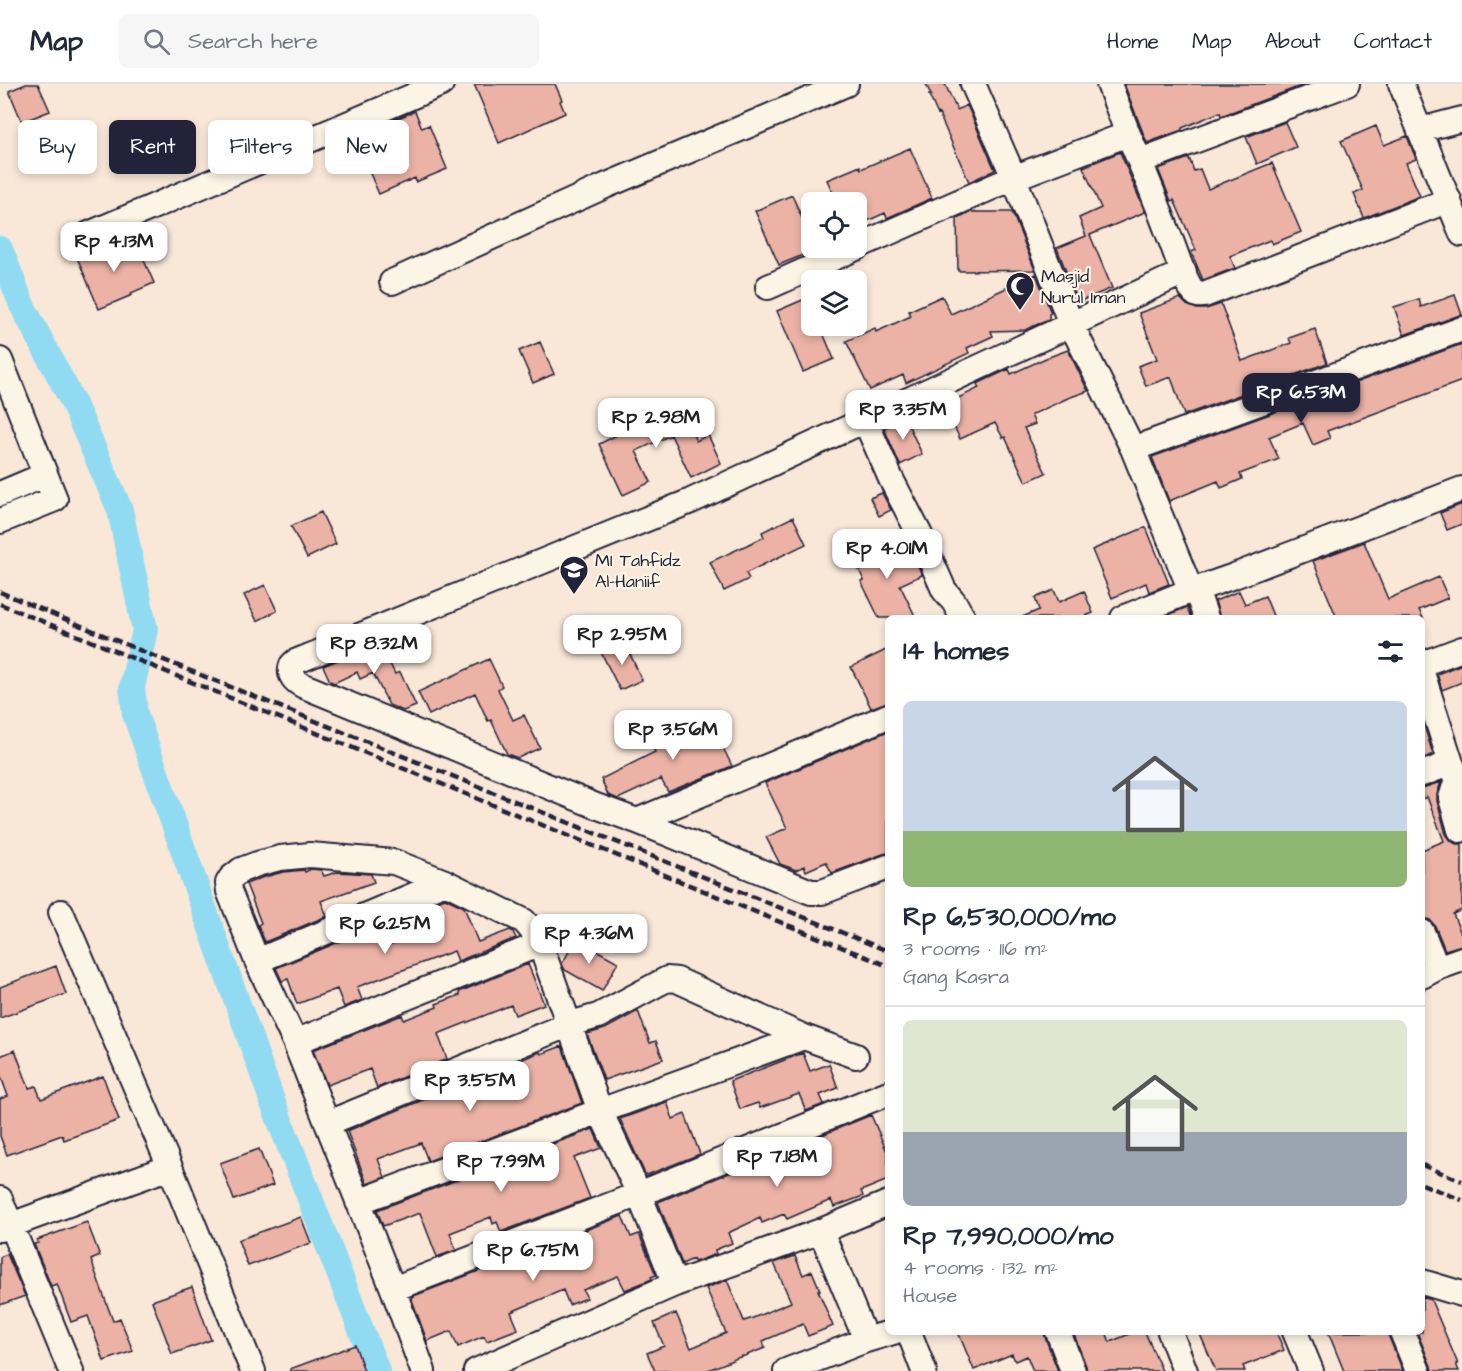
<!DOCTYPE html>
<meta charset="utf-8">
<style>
:root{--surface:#fff;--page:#f6f6f7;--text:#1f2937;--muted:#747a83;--line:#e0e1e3;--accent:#22223b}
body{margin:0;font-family:"Architects Daughter",sans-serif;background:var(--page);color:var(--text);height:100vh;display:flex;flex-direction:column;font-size:22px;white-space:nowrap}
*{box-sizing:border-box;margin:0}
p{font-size:20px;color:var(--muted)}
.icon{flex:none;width:33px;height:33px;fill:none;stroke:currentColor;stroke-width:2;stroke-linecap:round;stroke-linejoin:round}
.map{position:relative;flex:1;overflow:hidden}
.drawer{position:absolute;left:885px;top:531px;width:540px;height:720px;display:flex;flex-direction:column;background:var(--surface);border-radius:9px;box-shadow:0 3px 9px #0003}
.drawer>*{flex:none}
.guide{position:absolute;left:18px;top:36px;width:570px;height:54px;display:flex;gap:12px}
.buttons{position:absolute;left:801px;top:108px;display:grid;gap:12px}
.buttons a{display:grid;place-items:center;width:66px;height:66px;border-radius:9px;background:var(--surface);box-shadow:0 3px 9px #0003;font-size:30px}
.price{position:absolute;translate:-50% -51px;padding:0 14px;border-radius:12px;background:#fff;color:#222;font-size:20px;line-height:39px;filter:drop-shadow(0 2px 3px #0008)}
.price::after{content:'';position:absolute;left:50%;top:36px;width:18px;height:14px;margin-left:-9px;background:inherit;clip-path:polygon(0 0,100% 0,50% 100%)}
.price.current{background:var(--accent);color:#fff}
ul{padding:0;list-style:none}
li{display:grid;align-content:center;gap:12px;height:318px;padding:0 18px}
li+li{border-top:2px solid var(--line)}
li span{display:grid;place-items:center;height:186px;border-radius:9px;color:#555}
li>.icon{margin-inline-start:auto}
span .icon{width:108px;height:108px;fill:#fffc;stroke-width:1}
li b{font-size:26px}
h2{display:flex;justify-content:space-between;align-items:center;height:72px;padding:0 18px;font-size:26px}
.chip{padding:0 21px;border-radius:9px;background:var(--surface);box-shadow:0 3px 9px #0003;font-size:21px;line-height:54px}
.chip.current{background:var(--accent);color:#fff}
header{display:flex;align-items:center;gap:36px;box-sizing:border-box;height:84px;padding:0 30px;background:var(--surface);border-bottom:2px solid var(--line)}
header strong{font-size:28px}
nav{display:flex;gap:33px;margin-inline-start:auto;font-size:21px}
.search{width:420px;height:54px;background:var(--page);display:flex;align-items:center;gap:15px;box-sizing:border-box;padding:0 21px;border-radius:9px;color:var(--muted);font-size:22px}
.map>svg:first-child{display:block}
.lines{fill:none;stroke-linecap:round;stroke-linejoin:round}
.canal{stroke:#91dbf2;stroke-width:26}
.building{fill:#ebb2a5;stroke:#22223b;stroke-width:1.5}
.minor-casing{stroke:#22223b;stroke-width:28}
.minor{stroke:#fcf5e5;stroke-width:24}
.rail{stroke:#22223b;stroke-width:4.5;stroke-dasharray:9 4.5;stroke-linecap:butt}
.labels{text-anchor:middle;stroke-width:4.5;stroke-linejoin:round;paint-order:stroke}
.poi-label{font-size:18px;fill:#22223b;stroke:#fcf5e5;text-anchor:start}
</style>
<header>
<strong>Map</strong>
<div class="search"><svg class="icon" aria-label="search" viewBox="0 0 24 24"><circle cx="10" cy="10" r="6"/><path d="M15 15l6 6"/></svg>Search here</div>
<nav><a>Home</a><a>Map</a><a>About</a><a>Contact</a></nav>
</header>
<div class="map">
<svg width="1462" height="1287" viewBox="0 0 1462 1287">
<rect width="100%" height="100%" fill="#f9e8d8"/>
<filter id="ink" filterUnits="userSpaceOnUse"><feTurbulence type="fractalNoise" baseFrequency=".0167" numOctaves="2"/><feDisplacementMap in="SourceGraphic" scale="12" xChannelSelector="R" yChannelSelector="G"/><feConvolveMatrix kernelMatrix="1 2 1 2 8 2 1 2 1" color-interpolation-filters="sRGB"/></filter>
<g filter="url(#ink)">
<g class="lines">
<path class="canal" d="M0,165L22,221L73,318L120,426L145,546L132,603L135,630L273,1019L377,1287"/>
</g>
<path class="building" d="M26,0H38L50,27L22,38L9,7Z
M474,0H555L562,16L560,17L565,29L499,59Z
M926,0H945L957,26L967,21L995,86L969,98L939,30L938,31L929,11H931Z
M1124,0H1306L1221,32L1220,28L1182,44V46L1147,59Z
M415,27L422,44L429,41L447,85L416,98L415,94L379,110L354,53Z
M1285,38L1296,63L1257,80L1246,53Z
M1376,42L1384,61L1407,52L1416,75L1406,79L1420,112L1364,134L1354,110L1363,106L1341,57Z
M910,64L932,114L887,134L885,129L856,142V118H837L827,96L860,82L861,85Z
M1120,68L1145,128L1090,151L1112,204L1078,218L1057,164L1086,152L1079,134L1101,124L1083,83Z
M1189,74L1194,87L1200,85L1208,105L1272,79L1301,148L1272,160L1270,156L1230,172L1235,184L1203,196L1191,168L1196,166L1174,116L1171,117L1158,85Z
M792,111L812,157V164H814L815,166L779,181L755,127Z
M970,128H1012L1035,186L958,187L957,134Z
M109,157L114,170L137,160L154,199L131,209L132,211L99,225L76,171Z
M1036,190L1051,229L1049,230V235L1025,246L991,247L993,252L967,264L969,269L906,299L903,291L870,306L846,257L875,244L876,248L911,232L909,227L942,212L951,230Z
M1455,211L1462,231L1457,232L1404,251L1394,223L1419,215L1421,223Z
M812,212V242H820L834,275L803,288L777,227Z
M1180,214L1187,221L1197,225H1206L1221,220L1242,277L1291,259L1289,254L1315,245L1327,279L1184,331L1171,293L1146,302L1138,282L1157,275L1139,229Z
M540,258L554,290L533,299L519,267Z
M1462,260V297L1327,347L1330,354L1313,361L1303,339L1269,353L1279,375L1240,390L1242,395L1221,404L1218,397L1169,417L1152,373Z
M1068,266L1088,307L1068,314L1031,331L1035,340L1024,344L1046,389L1026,398L1005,353L1003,354L995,339L960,355L944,321L979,304L977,300L1009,285L1011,290L1046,274Z
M678,320L696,357L708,351L721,379L691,394L671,351L636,367L651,398L623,411L599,360Z
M905,334L922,370L900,381L884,344Z
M882,409L891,426L879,432L870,414Z
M1462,420V440L1447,446L1440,429Z
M321,428L336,460L307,474L291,442Z
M793,433L806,460L746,489L749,495L724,507L710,478L764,453L762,448Z
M1146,443L1169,500L1149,508L1146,499L1112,514L1092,466Z
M866,455L877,478L910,463L922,491L900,501L916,534H879L861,497L864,496L848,464Z
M1364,458L1388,515L1439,493L1448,514L1419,526L1423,534H1337L1313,477Z
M265,501L277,527L257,537L244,511Z
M1054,506L1059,518L1084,507L1093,529L1081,534H1020L1039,526L1035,514Z
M1239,507L1245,520L1265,512L1274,534H1220L1215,517Z
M1187,524L1191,534H1161L1185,524Z
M624,557L642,596L620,606L601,568Z
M380,559L395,590L400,588L416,622L403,627L389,621L373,589L360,595L357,588L334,599L330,597L323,582Z
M888,565V618L871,624L851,583Z
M489,575L502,602L498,605L513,636L524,631L540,664L518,674L507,670L491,636L488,637L475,609L429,631L418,608Z
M1462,580V598L1442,606L1437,590Z
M707,631L732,682L668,708L661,695L618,715L608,711L601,695L655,668L651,660L685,644L684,642Z
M1422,635L1433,670L1422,675Z
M888,647V769L883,770L832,789L826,778L806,787L804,782L796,786L780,780L766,753L787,744L765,699Z
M1441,698L1437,710V717L1446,750L1451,757L1456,760H1462V826L1453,830L1462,852V861L1445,866L1435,842L1430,836L1422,834V766L1444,757L1427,713L1422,715V704Z
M311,785L321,786L324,792L337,788L371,790L374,798L321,817L327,832L265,858L258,841L261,839L246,800L261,794L283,788L304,786L305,788Z
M445,814L464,823L478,858L510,846L513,848L516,854L458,877L454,867L357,903L362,916L344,923L337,905L297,920L288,895L282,897L276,884L375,843L383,864L427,846L419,824Z
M576,855L618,878L602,907L565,886L562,880Z
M528,880L544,920L515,931L511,921L438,950L447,975L377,1004L370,985L327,1001L313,966L402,931L404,936L437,923L436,920L460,911L459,908Z
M56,882L66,910L0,934V903Z
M638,927L650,959L656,957L663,975L604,996L587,950L605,945Z
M562,962L582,1019L428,1077L421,1059L378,1075L385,1093L367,1100L347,1047L540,968L541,970Z
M15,966L29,1004L36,1002L41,1015L103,992L119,1036L64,1056L62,1051L7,1071L0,1052V1015L8,1012L0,990V972Z
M803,969L810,987L829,980L838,1004L820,1011L824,1020L806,1027L799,1010L760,1024L758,1019L740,1025L730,997Z
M667,1018L673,1035L685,1030L700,1070L647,1091L645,1090L620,1035Z
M871,1031L888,1070V1096L861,1107L863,1112L834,1123L831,1116L787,1135L784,1130L762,1139L760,1134L728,1149L732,1159L715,1166L716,1170L695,1178L693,1175L682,1180L658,1118Z
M593,1045L601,1064L574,1074L590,1114L501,1148L497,1138L493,1140L491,1133L450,1149L456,1166L437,1173L420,1129L383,1142L377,1126Z
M259,1065L273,1101L234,1116L220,1079Z
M622,1132L631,1153L639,1150L656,1191L651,1193L652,1195L625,1206L618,1192L583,1206L587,1214L569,1221L563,1206L511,1228L518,1245L487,1257L484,1252L458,1263L451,1247L427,1257L411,1213Z
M301,1133L311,1159L248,1182L238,1156Z
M87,1138L100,1172L91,1176L113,1237L120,1234L133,1267L104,1277L88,1232L71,1238L57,1200L51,1202L34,1160L38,1159L37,1156Z
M7,1170L25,1212L0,1221V1173Z
M795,1172L803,1191L812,1187L820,1206H818L833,1242L808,1252L803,1240L763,1257L765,1264L742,1273V1272L706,1287H655L647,1269L664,1262L654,1239L676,1229L691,1264L726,1249L706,1204L727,1196L744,1237L753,1234L791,1218L774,1179Z
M192,1203L211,1256L172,1270L152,1217Z
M1422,1213L1431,1216L1458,1280H1456L1459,1287H1432L1431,1282L1417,1248H1422Z
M958,1248H1044L1045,1253L1058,1287H1033L1027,1272L1015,1277L1012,1270L974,1286Z
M1073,1248H1106L1110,1258L1134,1248H1145L1162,1287H1087L1086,1282Z
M1199,1248H1276L1284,1266L1243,1282L1245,1287H1216Z
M1328,1248H1388L1389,1253L1403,1287H1344Z
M355,1261L364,1287H290V1285Z"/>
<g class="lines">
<g class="minor-casing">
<path id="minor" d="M973,0L1012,89L1071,240L1133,365L1191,507
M1401,0L1462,150
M1420,46L1462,35
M1128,50C1143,84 1157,119 1170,154C1177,171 1182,191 1192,206C1195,211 1198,212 1204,211L1449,116
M1140,77L1347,0
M89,150L441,0
M856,163L1013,94L1128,50L1109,0
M392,198L605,102L846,0
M768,203L856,164
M0,276L55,415L0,437
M865,336L891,395L920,451L944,506L954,518L963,534
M1133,365L1462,245
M0,410L45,391
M1196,505L1206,534
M1123,534L1180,511L1234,492L1462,405
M1422,580L1462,565
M1422,589L1451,679L1422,690
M888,632L637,737L811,808H822L888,783
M1451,679L1455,687L1456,698L1451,714L1460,746
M637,737L596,722L304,602C295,598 288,591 292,581L295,578L691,417L1184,188
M61,828L170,1083L253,1287
M1422,848L1437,884
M257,877L445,798L524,837L535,850L540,860L600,1027L639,1110L675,1200
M1422,892L1437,884L1462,875
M295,958L540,860
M328,1039L570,940L598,932L667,895L677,896L804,953L856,972
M0,1115L71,1287
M358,1118L600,1027L804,953
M0,1145L170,1083
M821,1147L866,1256
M1422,1198L1462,1210
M393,1205L639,1110L888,1009
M909,1248L924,1287
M1058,1248L1073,1287
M1170,1248L1185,1287
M1295,1248L1311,1287
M1402,1248L1418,1287
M423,1287L393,1205L295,958L257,877L229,807L228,799L231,794L241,786L257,780L280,774L310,771L394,778L445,798
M476,1287L675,1200L821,1147L888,1119
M786,1287L866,1256L893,1248"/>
</g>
<use href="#minor" class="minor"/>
<path class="rail" d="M0,508L156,573L888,867
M0,520L888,882
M1422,1081L1462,1097
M1422,1100L1462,1116"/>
</g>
</g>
<defs>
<g id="mosque-pin" transform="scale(1.5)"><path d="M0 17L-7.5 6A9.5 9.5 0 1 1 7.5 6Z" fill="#22223b" stroke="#fcf5e5"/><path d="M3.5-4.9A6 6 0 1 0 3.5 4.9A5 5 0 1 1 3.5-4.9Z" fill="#fff"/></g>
<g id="school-pin" transform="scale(1.5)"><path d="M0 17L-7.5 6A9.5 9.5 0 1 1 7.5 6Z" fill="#22223b" stroke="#fcf5e5"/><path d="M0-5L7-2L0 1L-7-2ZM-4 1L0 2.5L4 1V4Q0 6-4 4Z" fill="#fff"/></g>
</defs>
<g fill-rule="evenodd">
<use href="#mosque-pin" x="1020" y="202"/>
<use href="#school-pin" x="574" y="486"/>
</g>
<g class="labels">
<g class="poi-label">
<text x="1041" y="198">Masjid<tspan x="1041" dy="21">Nurul Iman</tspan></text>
<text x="595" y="482">MI Tahfidz<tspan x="595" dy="21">Al-Haniif</tspan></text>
</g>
</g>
</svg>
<div class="buttons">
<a><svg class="icon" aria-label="locate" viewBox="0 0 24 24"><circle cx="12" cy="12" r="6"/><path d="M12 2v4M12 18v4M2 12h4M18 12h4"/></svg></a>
<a><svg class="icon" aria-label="layers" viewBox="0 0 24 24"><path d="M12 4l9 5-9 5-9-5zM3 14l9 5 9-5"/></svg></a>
</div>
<b class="price" style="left:114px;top:189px">Rp 4.13M</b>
<b class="price current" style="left:1301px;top:340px">Rp 6.53M</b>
<b class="price" style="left:903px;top:357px">Rp 3.35M</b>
<b class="price" style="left:656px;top:365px">Rp 2.98M</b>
<b class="price" style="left:887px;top:496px">Rp 4.01M</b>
<b class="price" style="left:622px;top:582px">Rp 2.95M</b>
<b class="price" style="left:374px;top:591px">Rp 8.32M</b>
<b class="price" style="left:673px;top:677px">Rp 3.56M</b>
<b class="price" style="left:385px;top:871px">Rp 6.25M</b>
<b class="price" style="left:589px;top:881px">Rp 4.36M</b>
<b class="price" style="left:470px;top:1028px">Rp 3.55M</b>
<b class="price" style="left:777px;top:1104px">Rp 7.18M</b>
<b class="price" style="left:501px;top:1109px">Rp 7.99M</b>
<b class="price" style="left:533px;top:1198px">Rp 6.75M</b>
<div class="guide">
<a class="chip">Buy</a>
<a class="chip current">Rent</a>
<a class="chip">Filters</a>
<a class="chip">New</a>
</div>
<section class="drawer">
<h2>14 homes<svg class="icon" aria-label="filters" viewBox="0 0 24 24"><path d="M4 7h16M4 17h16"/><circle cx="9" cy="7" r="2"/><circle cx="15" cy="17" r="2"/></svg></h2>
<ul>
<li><span style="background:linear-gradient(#c9d6e8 70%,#8fb573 0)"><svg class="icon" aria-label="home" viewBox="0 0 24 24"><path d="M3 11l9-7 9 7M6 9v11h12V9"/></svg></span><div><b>Rp 6,530,000/mo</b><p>3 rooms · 116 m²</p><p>Gang Kasra</p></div></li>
<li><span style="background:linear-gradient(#dfe7d0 60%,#9aa5b1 0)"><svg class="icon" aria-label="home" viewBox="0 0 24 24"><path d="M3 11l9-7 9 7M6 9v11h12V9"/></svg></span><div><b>Rp 7,990,000/mo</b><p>4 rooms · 132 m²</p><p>House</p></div></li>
</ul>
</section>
</div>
